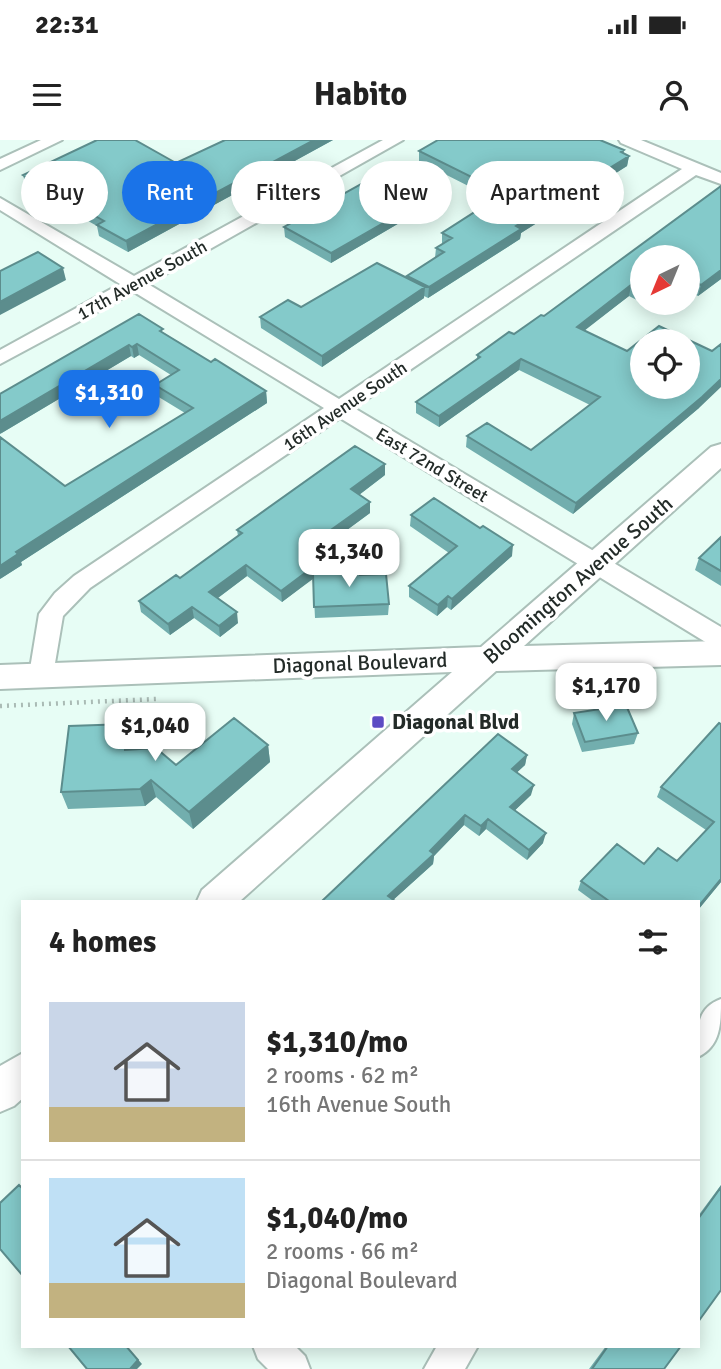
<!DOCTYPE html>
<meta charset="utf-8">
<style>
:root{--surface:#fff;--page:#f6f6f6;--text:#222;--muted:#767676;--line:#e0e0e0;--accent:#1a73e8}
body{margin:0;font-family:Signika,sans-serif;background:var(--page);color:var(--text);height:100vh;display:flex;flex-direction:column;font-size:26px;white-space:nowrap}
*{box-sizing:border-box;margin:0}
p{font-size:23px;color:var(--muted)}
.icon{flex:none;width:38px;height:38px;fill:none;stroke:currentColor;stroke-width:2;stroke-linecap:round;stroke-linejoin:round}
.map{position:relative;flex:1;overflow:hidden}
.side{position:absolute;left:21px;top:760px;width:679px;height:448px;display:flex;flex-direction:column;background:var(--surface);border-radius:0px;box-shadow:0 4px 18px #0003}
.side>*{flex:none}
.hud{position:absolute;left:21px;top:21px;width:679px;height:63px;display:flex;gap:14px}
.needle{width:46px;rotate:223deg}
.tools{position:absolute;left:630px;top:105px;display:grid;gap:14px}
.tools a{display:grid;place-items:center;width:70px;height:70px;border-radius:50%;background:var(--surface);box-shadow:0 4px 18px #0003;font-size:35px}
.price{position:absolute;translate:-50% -60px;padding:0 16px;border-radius:14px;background:#fff;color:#222;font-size:23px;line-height:46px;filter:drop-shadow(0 2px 4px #0008)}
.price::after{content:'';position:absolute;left:50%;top:42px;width:21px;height:16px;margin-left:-10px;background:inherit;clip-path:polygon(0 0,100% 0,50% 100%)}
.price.selected{background:var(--accent);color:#fff}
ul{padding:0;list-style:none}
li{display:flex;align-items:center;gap:21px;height:175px;padding:0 28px}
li+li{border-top:2px solid var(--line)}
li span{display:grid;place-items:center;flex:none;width:196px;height:140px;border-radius:0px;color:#555}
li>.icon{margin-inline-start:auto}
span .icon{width:84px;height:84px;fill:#fffc;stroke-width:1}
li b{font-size:30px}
h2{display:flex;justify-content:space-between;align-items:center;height:84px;padding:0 28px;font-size:30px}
.tag{padding:0 24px;border-radius:32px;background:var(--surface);box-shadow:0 4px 18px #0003;font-size:24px;line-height:63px}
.tag.selected{background:var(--accent);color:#fff}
.status{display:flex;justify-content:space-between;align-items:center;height:49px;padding:0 35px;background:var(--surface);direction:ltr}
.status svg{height:19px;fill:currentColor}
header{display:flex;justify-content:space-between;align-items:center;height:91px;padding:0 28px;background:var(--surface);font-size:32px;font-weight:700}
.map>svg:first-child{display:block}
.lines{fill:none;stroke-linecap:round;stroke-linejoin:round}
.minor-casing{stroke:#abc0b9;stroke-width:4}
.tertiary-casing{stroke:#abc0b9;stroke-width:4}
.path{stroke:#aabbb5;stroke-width:4.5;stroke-dasharray:2 5;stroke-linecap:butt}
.minor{fill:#fff;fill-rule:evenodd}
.tertiary{fill:#fff;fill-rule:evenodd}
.wall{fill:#72aeae}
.shaded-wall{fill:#5c8d8d}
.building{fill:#84caca;stroke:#5c8d8d;stroke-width:2;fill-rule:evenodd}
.poi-dot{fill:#5d4cc4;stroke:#fff;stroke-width:2.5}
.labels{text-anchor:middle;stroke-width:7;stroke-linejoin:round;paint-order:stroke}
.far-street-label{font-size:18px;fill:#232b28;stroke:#fff}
.street-label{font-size:21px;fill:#232b28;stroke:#fff}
.poi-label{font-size:21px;font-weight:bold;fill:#232b28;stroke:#fff;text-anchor:start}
</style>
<div class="status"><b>22:31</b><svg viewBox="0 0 49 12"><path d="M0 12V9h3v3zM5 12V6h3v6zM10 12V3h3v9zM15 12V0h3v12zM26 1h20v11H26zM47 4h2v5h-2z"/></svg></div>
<header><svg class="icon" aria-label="menu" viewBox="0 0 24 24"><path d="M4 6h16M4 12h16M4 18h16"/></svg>Habito<svg class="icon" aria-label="person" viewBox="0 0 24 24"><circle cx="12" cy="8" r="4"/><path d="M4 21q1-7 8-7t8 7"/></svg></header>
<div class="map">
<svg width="721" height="1229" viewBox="0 0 721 1229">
<rect width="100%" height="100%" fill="#e7fdf5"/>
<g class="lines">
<g class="minor-casing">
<path id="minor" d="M41,0H62L0,30V19Z
M383,0H403L148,144L339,259L682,29L621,3L619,0H641L721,33V44L696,35L354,268L721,487V508L712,506L340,278L90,448L63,476L53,535L50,542L41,545L32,542L29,535L39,474L55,453L74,436L324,268L134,152L0,224V210L120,144L0,70V58L134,136Z
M721,859C721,883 721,906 698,917C698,892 694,869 721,859Z
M253,1206H295L305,1216L310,1229H268L258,1219Z
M437,1206H478L465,1229H424Z"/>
</g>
<g class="tertiary-casing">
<path id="tertiary" d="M721,304V328L524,506L721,501V525L496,531L240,761H197L202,750L452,532L0,549V525L481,507L711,307Z
M23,913V958L14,966L0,972V926Z"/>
</g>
<path class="path" d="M0,566L156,559"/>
<use href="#minor" class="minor"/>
<use href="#tertiary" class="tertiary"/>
</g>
<path class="wall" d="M225,0H333L128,112L99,96L97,86L26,46L23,35L176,23Z
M419,11L623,13L629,16L627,26L521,93L520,99L428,158L424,156V158L322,227L261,188L260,177L301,167L407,138V136L435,118L436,108L442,104V93L494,59L419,21Z
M721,46V139L698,156L688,151V117H642V163H666L656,170L629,156L584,190L699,268L573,374L466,307L467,296L531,310L590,265L519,230L439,287L416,273V262L477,219V215L544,176Z
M413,75L331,123L285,97L284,87Z
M139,174L164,193L211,222L266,251L267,263L21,422L22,425L0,439L65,346L185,273L157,256L155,245L171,235L139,215L134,218L131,216L0,294Z
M385,335L359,355L370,362V373L332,401L341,418L321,432L360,435L389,464L388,475L315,478L313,438L282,462L247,436L218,458L238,483L220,497L194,478L170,495L141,472L139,461L180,438L238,396L237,390Z
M411,375L512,416L451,470L447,467L437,476L409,457V446L449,413L410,386Z
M721,397V446L695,430L699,418Z
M574,573L638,593L634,604L582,612L572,584Z
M721,584V742L698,770V761H593L578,750L581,741L644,724L677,721L706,690L657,657L661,647Z
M132,602L131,609L176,625L268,605L270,622L193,689L156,657L145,666L68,669L61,652Z
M527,615L525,625L517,632L531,655L515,670L543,703L527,720L486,689L479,696L464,685L434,716L433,724L393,760L322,761Z
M721,1045V1150L698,1182V1076Z
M606,1206H681L664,1229H589Z"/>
<path class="shaded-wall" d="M314,0H333L128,112L126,101Z
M624,10L622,21L629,16L627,26L521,93L520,99L428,158L429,147Z
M413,66V75L331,123V113Z
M63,128L66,140L0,175V162Z
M721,130V139L698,156L701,145Z
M631,145L629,156L575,198L577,187Z
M425,147L424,158L322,227V216Z
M658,163H666L656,170Z
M137,204L139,215L134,218L132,207Z
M129,205L131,216L0,294V281Z
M521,219L519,230L439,287V276Z
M721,239V247L699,268L573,374L576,363Z
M266,251L267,263L21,422L22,425L0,439V426L16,412Z
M385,324V335L351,361V349Z
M370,362V373L325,406L324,395Z
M513,405L512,416L451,470L452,459Z
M341,406V418L282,462L281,451Z
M246,425L247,436L211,463L209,452Z
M448,456L447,467L437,476L438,465Z
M192,467L194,478L170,495L168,484Z
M237,472L238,483L220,497L219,486Z
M127,584L132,602L130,627L125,610Z
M268,605L270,622L193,689L189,672Z
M527,615L525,625L510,639L512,629Z
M151,640L156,657L145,666L140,649Z
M534,645L531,655L508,677L510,667Z
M465,675L464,685L434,716L433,724L392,761L388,756Z
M488,679L486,689L479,696L481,686Z
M546,693L543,703L527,720L529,710Z
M721,739V742L698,770V767Z
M126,1206L142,1224L137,1229H130Z"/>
<path class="building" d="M97,0H135L176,23L225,0H314L126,101L97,85L104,81L23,35Z
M438,0H600L624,10L621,12L629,16L516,86L521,89L429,147L407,136L444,112L436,108L452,98L442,93L504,53L419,11Z
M365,42L413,66L331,113L284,87Z
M721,46V130L701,145L688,139V117H642V151L631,145L577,187L627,211L659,186L712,211L721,204V239L702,257L576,363L467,296L487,283L531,310L600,257L521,219L439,276L416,262L480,217L477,215L509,192L514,194L541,175L544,176ZM642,201H688V247H642Z
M38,112L63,128L0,162V131Z
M377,123L425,147L322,216L260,177L288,160L301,167Z
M139,174L163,189L160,191L211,222L215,219L266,251L16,412L18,414L0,426V297L65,346L193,268L155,245L179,230L137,204L132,207L129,205L0,281V254Z
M355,306L385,324L351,349L370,362L324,395L341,406L281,451L246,425L209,452L237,472L219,486L192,467L168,484L139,461L176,435L180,438L242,393L237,390Z
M434,358L480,388L483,386L513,405L452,459L448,456L438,465L409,446L457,406L411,375Z
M721,397V431L699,418Z
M359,431L360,435L386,434L389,464L314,467L313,433Z
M626,565L638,593L585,602L574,573Z
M234,578L268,605L189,672L151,640L140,649L61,652L69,586L127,584L125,610L156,608L176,625Z
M719,583L721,584V739L698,767V761H609L581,741L617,704L644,724L658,708L677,721L714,682L661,647Z
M498,594L527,615L512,629L534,645L510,667L546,693L529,710L488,679L481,686L465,675L430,711L434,714L388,756L395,761H322Z
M19,1045L23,1049V1136L0,1109V1063Z
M721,1047V1150L698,1182V1079Z
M68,1206H126L138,1220L130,1229H87Z
M608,1206H681L664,1229H592Z"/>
<rect class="poi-dot" x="371" y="575" width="14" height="14" rx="3.5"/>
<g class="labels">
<g class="far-street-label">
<text transform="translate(142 140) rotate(-29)" y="6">17th Avenue South</text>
<text transform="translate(345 266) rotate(-34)" y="6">16th Avenue South</text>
<text transform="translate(432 325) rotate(31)" y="6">East 72nd Street</text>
</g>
<g class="street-label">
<text transform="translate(578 440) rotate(-41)" y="7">Bloomington Avenue South</text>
<text transform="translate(360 523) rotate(-2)" y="7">Diagonal Boulevard</text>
</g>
<g class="poi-label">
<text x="392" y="589">Diagonal Blvd</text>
</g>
</g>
</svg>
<div class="tools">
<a><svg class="needle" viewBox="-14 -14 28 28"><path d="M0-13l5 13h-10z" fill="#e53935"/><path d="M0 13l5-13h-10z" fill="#767676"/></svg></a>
<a><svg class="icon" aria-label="locate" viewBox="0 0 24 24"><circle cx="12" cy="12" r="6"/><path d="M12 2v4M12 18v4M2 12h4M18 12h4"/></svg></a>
</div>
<b class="price selected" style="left:109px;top:290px">$1,310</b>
<b class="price" style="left:349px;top:449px">$1,340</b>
<b class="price" style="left:606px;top:583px">$1,170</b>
<b class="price" style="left:155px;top:623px">$1,040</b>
<div class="hud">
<a class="tag">Buy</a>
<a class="tag selected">Rent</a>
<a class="tag">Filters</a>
<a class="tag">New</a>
<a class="tag">Apartment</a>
</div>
<section class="side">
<h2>4 homes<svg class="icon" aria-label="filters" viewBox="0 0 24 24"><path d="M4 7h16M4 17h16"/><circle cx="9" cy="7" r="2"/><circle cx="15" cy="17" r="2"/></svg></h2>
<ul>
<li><span style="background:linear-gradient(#c9d6e8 75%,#c2b280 0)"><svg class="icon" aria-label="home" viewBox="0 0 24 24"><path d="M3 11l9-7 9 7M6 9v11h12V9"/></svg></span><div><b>$1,310/mo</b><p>2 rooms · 62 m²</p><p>16th Avenue South</p></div></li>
<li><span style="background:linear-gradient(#bfe0f5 75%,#c2b280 0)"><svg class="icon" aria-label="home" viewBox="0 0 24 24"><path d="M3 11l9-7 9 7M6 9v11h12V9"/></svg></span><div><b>$1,040/mo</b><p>2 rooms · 66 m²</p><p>Diagonal Boulevard</p></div></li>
</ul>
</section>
</div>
